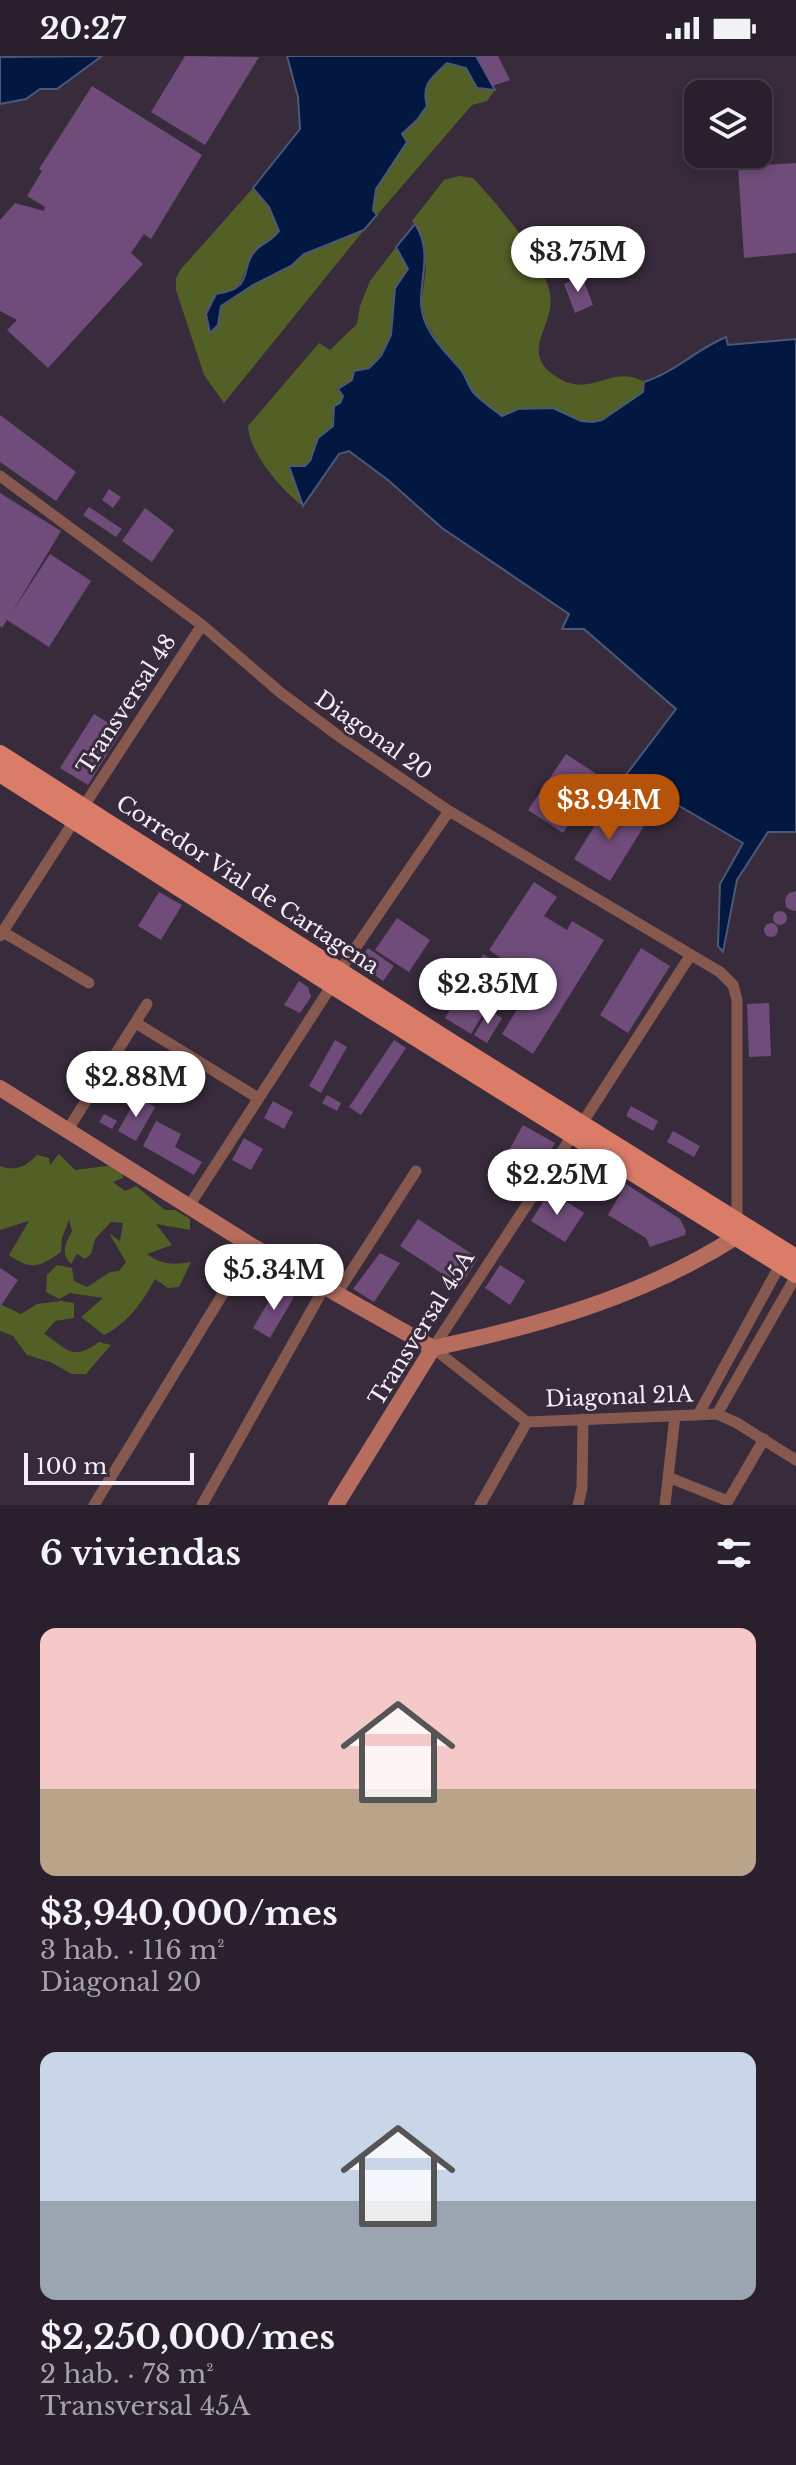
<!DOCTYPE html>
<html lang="es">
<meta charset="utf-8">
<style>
:root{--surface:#2a202d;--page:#362d39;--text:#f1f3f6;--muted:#a5a3aa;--line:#463e49;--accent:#b45309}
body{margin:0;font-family:"Libre Baskerville",serif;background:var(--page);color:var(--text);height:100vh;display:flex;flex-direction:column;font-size:30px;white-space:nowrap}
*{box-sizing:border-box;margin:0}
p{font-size:26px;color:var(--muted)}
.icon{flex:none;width:44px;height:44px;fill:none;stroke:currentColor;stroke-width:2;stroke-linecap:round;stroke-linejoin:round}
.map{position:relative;height:1449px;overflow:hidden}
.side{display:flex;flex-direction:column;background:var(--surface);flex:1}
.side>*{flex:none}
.tools{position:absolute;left:684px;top:24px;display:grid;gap:16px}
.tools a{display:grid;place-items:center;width:88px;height:88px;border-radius:16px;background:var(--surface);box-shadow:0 4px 12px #0003,0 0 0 2px var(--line);font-size:40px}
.scale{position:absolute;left:24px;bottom:20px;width:170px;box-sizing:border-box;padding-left:8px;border:4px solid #f5edf8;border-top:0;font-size:22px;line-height:28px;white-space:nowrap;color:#f5edf8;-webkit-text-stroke:6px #382b3c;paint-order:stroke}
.price{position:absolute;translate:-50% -68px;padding:0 18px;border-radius:28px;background:#fff;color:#222;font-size:26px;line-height:52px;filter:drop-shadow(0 2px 4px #0008)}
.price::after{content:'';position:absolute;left:50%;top:48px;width:24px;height:18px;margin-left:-12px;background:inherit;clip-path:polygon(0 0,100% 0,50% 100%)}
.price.selected{background:var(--accent);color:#fff}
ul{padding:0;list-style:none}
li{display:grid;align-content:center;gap:16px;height:424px;padding:0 40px}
li span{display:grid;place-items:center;height:248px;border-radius:16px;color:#555}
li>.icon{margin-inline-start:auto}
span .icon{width:144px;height:144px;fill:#fffc;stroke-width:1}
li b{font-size:34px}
h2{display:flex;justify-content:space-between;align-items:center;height:96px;padding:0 40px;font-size:34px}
.status{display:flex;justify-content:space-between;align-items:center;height:56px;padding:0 40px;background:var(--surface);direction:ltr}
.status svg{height:22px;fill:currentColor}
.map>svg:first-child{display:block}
.green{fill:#525f25}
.water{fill:#021841;stroke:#4b5878;stroke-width:2}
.building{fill:#6f4c7a}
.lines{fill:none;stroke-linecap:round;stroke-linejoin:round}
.street{stroke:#87584e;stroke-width:11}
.secondary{stroke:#b66d5e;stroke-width:16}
.primary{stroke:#db7c69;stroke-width:18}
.labels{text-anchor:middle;stroke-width:6;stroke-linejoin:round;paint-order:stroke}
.street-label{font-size:22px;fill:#f5edf8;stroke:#382b3c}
</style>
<div class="status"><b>20:27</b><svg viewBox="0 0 49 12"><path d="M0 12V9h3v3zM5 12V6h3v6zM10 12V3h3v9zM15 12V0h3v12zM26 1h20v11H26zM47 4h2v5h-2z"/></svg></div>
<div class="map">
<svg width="796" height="1449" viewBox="0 0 796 1449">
<rect width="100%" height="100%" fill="#382b3c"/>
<path class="green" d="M447,7L466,12L477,32L495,34L487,45L472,49L377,159L373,154L376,133L407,86L401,78L417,64L427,50C421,27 432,22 447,7Z
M459,120L473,122C498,149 544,201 550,238C556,272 514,298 562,324C593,340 613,308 644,326L643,336L602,364L593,366H581L553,352L502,360L474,338L463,316L444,297L426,266L421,249L426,213L420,177L412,165L444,124Z
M253,132L269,151L279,175C272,185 262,187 255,196C238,217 251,232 216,238L218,269L221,250L253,229L291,210L304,198L364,174L224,347L204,319L176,234V222L181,213Z
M396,191L408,213C392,237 397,240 393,267C389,300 364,315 339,333L343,340L332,362L333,370L318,382L310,405L305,410H289L303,450C282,435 249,396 248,370L319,287L330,294L357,268L360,250L370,225Z
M59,1098L75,1114L114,1109L122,1113L123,1122L113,1126L125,1135L136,1130L165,1154H175L190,1163V1174L156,1168L172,1189L147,1198C162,1209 173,1209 191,1206L179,1231L168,1232L155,1223C142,1247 128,1267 104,1279L81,1261L103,1242L70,1237L59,1243L46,1236L47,1219L57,1209L72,1212L74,1225L87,1231L110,1216L119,1215L126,1206L109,1177L120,1185L123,1167L111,1166L95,1183L91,1198L85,1203L77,1198L71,1208C60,1197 66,1187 72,1175L69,1164L62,1182L61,1196C40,1211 31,1215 9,1199L29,1165L0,1174V1110C15,1116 27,1110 37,1099L49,1102L50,1109Z
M61,1245L74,1247V1262L55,1265L44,1278C69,1293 71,1306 99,1286L111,1289L86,1318H72L50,1306L27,1299L13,1280L0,1275V1248L21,1258L37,1248Z"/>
<path class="water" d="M0,0L2,1L102,0L57,33H40L26,43L0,48Z
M287,0H476L495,34L477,32L466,12L447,7C432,22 421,27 427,50L417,64L402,78L407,86L376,133L373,154L377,159L364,174L304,198L291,210L253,229L221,250L218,269L210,277L206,258L216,238C258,232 237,211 258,192C266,185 273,184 279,175L269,151L253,132L300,73L298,41Z
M415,168C432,194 421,218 421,246C421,274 445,295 461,314C466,321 468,329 473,336C481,345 493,353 502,360L518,353L553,352L581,365L593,366L602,364L643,336L644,326C675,316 697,293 726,281L728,289L796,283V776H768L737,824L723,896L718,890L720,828L743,787L626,719L676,653L584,573H562L569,558L442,472L388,424L349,395L339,398L303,450L289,410H305L310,405L318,382L333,370L334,350L340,347L343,340L338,333L352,324L354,315L369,312L381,300L391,279L395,232L408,213L396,191Z"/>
<path class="building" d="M185,0L259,1L205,89L151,56Z
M477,0H498L510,24L492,30Z
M92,30L202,99L151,183L144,178L131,197L143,208L48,312L7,274L17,264L0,255V164L15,147L44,155L45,151L27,140L42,115L39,113Z
M796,107V197L744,202L738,111Z
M584,178L595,210L563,222L551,190Z
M582,220L593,249L575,257L564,228Z
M0,359L76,416L56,445L0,406Z
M109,433L121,441L113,452L102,444Z
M0,437L61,475L11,558L50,498L91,525L49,591L7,564L2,572L0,570Z
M89,451L122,473L116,481L83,459Z
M145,452L174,474L152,506L122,485Z
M94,658L122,675L88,729L60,712Z
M566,698L601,721L563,777L528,754Z
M608,748L644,770L610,825L574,803Z
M534,826L557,841L544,860L567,874L572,865L604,884L533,998L502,978L540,916L517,901L511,909L489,894Z
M796,835V855L791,854L786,851L785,843L789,837Z
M159,836L182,849L161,884L138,870Z
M773 862a7 7 0 1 1 14 0a7 7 0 1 1-14 0Z
M397,862L430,884L409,916L375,894Z
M764 874a7 7 0 1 1 14 0a7 7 0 1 1-14 0Z
M368,892L394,910L383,925L358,907Z
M641,892L670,910L628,977L600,959Z
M483,898L510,914L471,978L445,962Z
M299,925L308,931L311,941L300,957L284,949Z
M769,947L771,1000L749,1001L747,948Z
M489,954L502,962L487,987L474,979Z
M335,984L347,991L321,1037L309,1030Z
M394,984L406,992L361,1059L349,1051Z
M327,1039L341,1047L337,1055L322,1047Z
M137,1041L155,1051L136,1085L118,1075Z
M273,1045L293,1056L284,1073L264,1062Z
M631,1050L658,1065L653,1075L626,1060Z
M104,1058L117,1065L112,1073L99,1066Z
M156,1065L181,1078L175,1091L202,1106L194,1119L143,1090Z
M523,1069L555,1087L525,1139L494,1121Z
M673,1075L700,1090L694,1101L667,1086Z
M244,1082L263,1093L251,1114L232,1104Z
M626,1128L680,1163L686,1175L685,1179L650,1191L646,1182L608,1159Z
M550,1135L584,1157L565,1186L531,1165Z
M418,1163L478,1202L461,1230L400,1190Z
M380,1197L400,1207L374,1246L353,1233Z
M500,1209L525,1225L510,1249L485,1232Z
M0,1212L18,1224L0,1251Z
M277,1231L294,1241L270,1282L253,1272Z"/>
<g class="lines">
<path class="street" d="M0,420L202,569L281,637L340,681L449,755L720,916L733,929L737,944V1165
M84,750L202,569
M3,876L89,927
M0,880L74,765
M339,916L449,755
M136,967L258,1042
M581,1069L690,900
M67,1075L147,948
M572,1080L433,1292L527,1366L717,1358L737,1367L796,1404
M189,1150L332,929
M336,1239L416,1115
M717,1358L796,1220
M698,1359L780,1209
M668,1421L728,1445L764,1383
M94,1449L252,1190
M202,1449L324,1232
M480,1449L527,1366
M578,1449L582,1432L583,1363
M665,1449L675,1360"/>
<path class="secondary" d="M0,1032L252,1190L433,1292
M433,1292C538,1270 644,1240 736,1181
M336,1449L433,1292"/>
<path class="primary" d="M0,698L444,982L796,1202
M0,717L332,929L796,1218"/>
</g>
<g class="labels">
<g class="street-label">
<text transform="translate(126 648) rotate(-57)" y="8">Transversal 48</text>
<text transform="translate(374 679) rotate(35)" y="8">Diagonal 20</text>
<text transform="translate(248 828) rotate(33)" y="8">Corredor Vial de Cartagena</text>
<text transform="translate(421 1272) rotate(-58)" y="8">Transversal 45A</text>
<text transform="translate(619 1340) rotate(-2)" y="8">Diagonal 21A</text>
</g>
</g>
</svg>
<div class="tools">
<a><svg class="icon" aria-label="layers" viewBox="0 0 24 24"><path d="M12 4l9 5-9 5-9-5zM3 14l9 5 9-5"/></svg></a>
</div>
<div class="scale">100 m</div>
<b class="price" style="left:578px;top:238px">$3.75M</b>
<b class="price selected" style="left:609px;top:786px">$3.94M</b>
<b class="price" style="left:488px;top:970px">$2.35M</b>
<b class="price" style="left:136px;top:1063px">$2.88M</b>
<b class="price" style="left:557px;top:1161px">$2.25M</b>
<b class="price" style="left:274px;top:1256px">$5.34M</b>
</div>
<section class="side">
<h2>6 viviendas<svg class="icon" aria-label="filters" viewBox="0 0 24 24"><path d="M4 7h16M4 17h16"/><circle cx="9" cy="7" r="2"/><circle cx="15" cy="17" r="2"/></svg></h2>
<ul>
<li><span style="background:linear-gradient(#f6c9c9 65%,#b9a48a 0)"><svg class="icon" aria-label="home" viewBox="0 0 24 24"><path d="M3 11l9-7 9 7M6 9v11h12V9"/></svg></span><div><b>$3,940,000/mes</b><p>3 hab. · 116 m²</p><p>Diagonal 20</p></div></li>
<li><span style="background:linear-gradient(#c9d6e8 60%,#9aa5b1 0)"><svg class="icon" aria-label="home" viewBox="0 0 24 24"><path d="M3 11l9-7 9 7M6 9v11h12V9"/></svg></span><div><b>$2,250,000/mes</b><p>2 hab. · 78 m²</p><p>Transversal 45A</p></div></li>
</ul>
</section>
